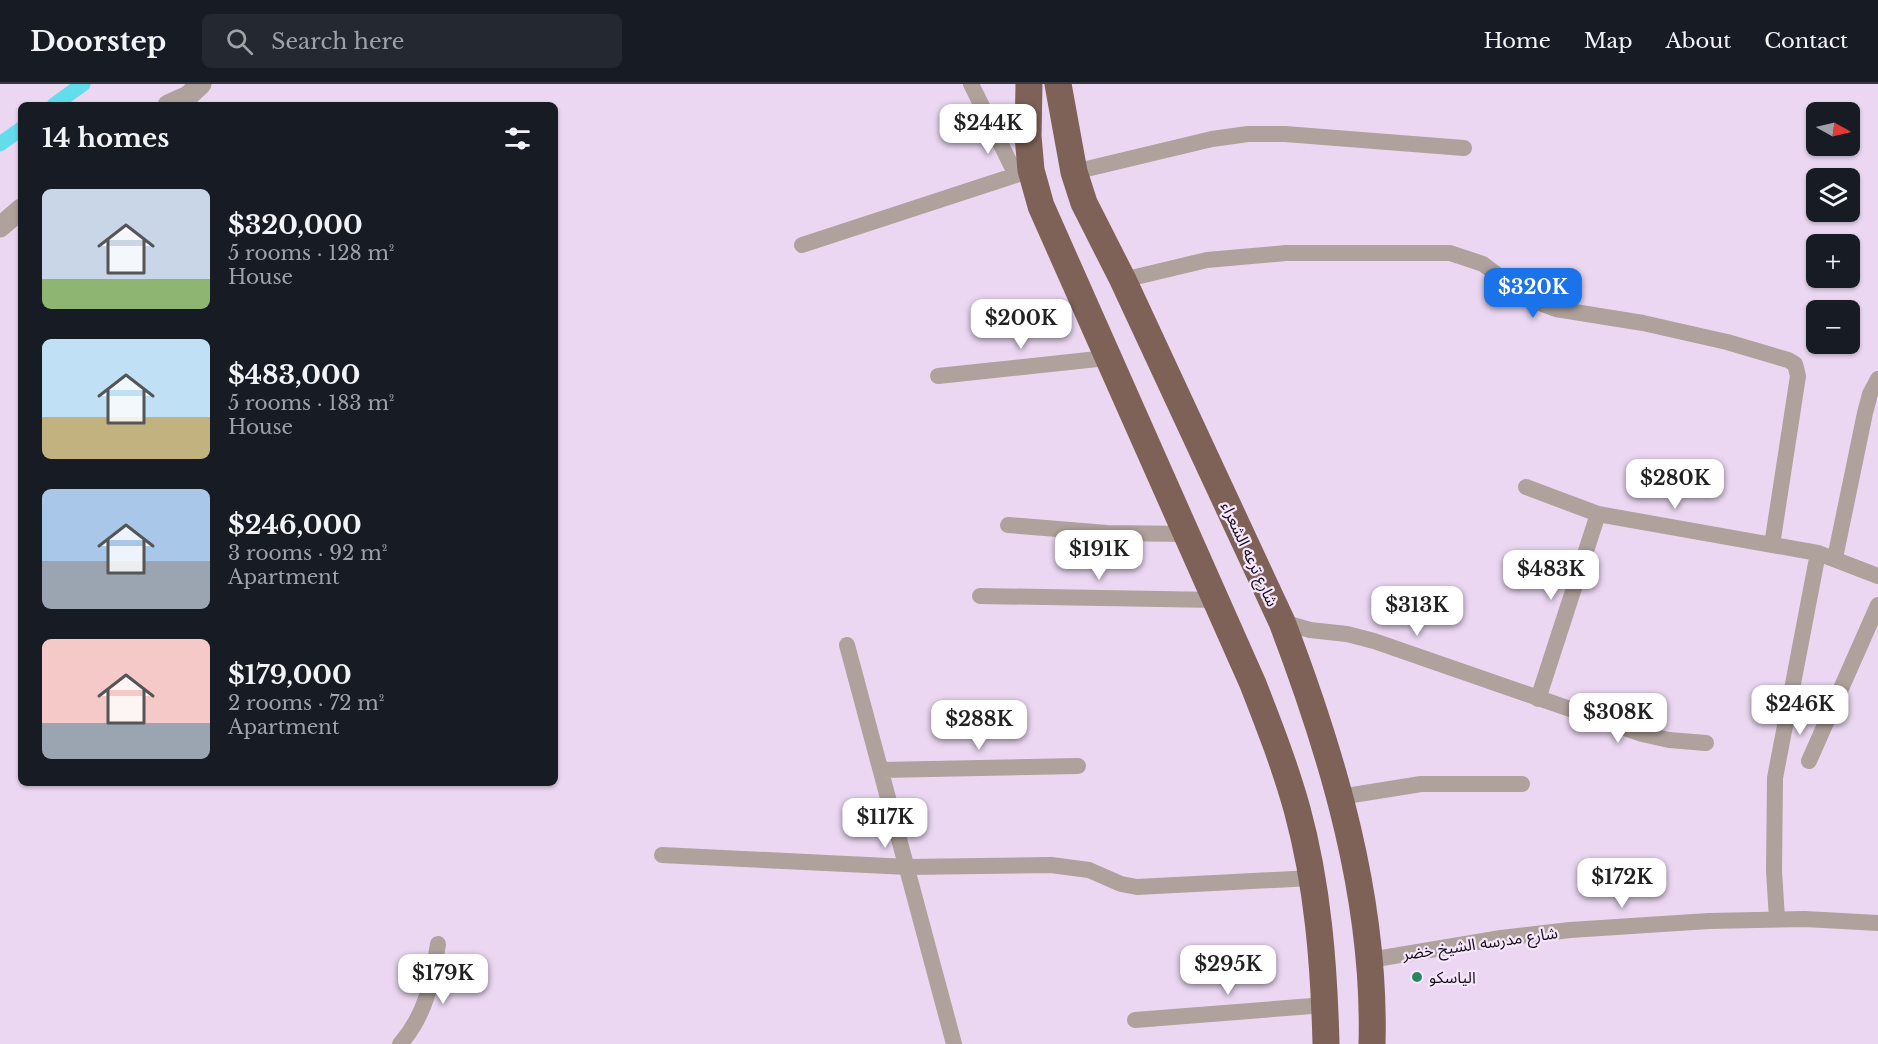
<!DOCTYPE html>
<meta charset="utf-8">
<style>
:root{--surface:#171b24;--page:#242831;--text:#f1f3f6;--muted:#9ea1a6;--line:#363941;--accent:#1a73e8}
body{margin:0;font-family:"Libre Baskerville","Noto Sans Arabic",serif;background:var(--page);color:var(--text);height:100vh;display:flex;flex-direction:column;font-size:22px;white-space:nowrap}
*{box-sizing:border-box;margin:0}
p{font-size:20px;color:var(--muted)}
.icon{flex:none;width:33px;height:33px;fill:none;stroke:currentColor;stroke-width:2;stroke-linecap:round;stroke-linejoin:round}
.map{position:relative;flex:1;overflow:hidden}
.sheet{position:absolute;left:18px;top:18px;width:540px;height:684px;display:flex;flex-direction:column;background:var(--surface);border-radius:9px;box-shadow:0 2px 4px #0004}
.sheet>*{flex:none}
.needle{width:39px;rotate:98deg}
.buttons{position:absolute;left:1806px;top:18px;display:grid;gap:12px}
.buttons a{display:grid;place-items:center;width:54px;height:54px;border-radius:9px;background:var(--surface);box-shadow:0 2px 4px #0004;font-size:30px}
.price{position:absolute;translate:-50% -51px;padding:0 14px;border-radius:12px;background:#fff;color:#222;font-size:20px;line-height:39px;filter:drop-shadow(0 2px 3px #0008)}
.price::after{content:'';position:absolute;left:50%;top:36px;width:18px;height:14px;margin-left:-9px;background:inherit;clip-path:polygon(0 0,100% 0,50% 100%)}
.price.active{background:var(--accent);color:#fff}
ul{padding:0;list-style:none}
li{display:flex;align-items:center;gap:18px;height:150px;padding:0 24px}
li span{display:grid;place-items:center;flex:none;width:168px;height:120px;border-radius:9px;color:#555}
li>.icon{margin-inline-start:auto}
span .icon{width:72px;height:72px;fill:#fffc;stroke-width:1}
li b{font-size:26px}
h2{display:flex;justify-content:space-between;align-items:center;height:72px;padding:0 24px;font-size:26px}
header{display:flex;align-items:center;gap:36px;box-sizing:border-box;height:84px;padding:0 30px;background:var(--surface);border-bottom:2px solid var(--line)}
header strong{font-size:28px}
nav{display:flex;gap:33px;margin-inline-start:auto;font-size:21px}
.search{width:420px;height:54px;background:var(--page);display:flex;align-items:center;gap:15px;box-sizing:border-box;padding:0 21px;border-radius:9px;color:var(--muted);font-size:22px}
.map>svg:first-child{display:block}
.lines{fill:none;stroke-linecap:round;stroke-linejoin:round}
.canal{stroke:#63dceb;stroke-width:15}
.minor{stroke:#afa19b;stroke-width:16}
.tertiary{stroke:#afa19b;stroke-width:21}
.trunk{stroke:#7e6258;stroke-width:27}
.poi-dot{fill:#2a885f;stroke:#f6e6fc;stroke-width:2}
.labels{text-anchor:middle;stroke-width:4.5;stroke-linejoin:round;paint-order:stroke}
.street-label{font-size:16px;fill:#150f18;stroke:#f6e6fc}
.poi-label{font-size:16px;fill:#150f18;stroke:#f6e6fc;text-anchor:start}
</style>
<header>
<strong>Doorstep</strong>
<div class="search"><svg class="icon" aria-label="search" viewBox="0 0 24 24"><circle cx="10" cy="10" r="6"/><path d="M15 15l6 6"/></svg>Search here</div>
<nav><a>Home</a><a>Map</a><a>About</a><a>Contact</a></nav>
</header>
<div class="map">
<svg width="1878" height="960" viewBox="0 0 1878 960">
<rect width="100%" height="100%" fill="#ebd7f2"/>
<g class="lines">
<path class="canal" d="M54,21L83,0
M0,60L21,45"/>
<path class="minor" d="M971,0L1016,91L1024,88
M1074,88L1212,55L1248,50H1285L1464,64
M802,161L1016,91
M1123,196L1207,176L1286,169H1450L1483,180L1529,215L1556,225L1643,239L1727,258L1788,276L1795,280L1798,292L1772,461
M938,292L1107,274
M1526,403L1598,430L1818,469L1878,492
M1008,441L1107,449L1187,450
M1835,474L1865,329L1870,310L1878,295
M980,512L1217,516
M1282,538L1310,546L1347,550L1374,557L1642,650L1669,656L1706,659
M847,561L954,960
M1538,615L1598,430
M1809,677L1878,521
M881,686L1078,682
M1340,713L1421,700H1522
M662,771L908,783L1051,781L1089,786L1121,800L1137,803L1312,794
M1777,835L1774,787L1775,694L1818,469
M1370,876L1501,854L1570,846L1709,837L1805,835L1878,839
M1135,936L1325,921
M400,960C426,931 432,897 438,860"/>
<path class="tertiary" d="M168,21L188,12L201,0
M0,143L21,125"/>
<path class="trunk" d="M1029,0L1028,52L1031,86L1041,122L1253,600C1269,641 1285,682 1297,725C1318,802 1324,881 1326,960
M1058,0L1074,88L1084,119L1123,196L1282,538C1333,672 1376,815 1372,960"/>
</g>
<circle class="poi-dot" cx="1417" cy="893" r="6"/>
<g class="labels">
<g class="street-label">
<text transform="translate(1250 470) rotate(65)" y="6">شارع ترعه الشعراء</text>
<text transform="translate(1480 859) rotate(-8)" y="6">شارع مدرسه الشيخ خضر</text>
</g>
<g class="poi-label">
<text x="1429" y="899">الياسكو</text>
</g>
</g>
</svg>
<div class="buttons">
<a><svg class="needle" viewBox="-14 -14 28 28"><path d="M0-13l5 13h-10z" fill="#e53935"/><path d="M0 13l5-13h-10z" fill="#9ea1a6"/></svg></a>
<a><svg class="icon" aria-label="layers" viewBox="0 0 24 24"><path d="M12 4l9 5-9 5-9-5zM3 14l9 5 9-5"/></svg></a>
<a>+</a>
<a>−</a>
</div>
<b class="price" style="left:988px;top:71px">$244K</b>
<b class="price active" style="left:1533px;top:235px">$320K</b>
<b class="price" style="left:1021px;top:266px">$200K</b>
<b class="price" style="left:1675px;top:426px">$280K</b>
<b class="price" style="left:1099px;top:497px">$191K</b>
<b class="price" style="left:1551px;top:517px">$483K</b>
<b class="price" style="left:1417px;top:553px">$313K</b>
<b class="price" style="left:1800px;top:652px">$246K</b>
<b class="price" style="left:1618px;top:660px">$308K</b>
<b class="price" style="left:979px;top:667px">$288K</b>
<b class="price" style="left:885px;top:765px">$117K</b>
<b class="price" style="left:1622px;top:825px">$172K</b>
<b class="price" style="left:1228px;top:912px">$295K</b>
<b class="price" style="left:443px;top:921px">$179K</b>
<section class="sheet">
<h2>14 homes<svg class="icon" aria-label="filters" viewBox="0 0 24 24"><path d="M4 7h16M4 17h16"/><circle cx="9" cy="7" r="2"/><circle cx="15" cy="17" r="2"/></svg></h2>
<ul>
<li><span style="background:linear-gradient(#c9d6e8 75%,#8fb573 0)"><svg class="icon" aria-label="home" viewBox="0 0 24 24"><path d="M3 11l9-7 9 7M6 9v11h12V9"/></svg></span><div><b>$320,000</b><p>5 rooms · 128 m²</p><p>House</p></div></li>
<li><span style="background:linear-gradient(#bfe0f5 65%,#c2b280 0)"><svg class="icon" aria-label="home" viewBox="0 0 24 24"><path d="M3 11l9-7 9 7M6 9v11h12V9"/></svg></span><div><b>$483,000</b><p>5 rooms · 183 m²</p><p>House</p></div></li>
<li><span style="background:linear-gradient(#a9c7e8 60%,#9aa5b1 0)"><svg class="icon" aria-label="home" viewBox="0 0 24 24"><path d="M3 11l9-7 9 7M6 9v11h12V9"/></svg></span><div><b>$246,000</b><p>3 rooms · 92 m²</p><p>Apartment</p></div></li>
<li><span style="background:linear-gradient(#f6c9c9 70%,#9aa5b1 0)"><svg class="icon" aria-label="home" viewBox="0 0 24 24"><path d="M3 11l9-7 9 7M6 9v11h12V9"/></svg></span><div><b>$179,000</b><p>2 rooms · 72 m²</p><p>Apartment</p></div></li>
</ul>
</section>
</div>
